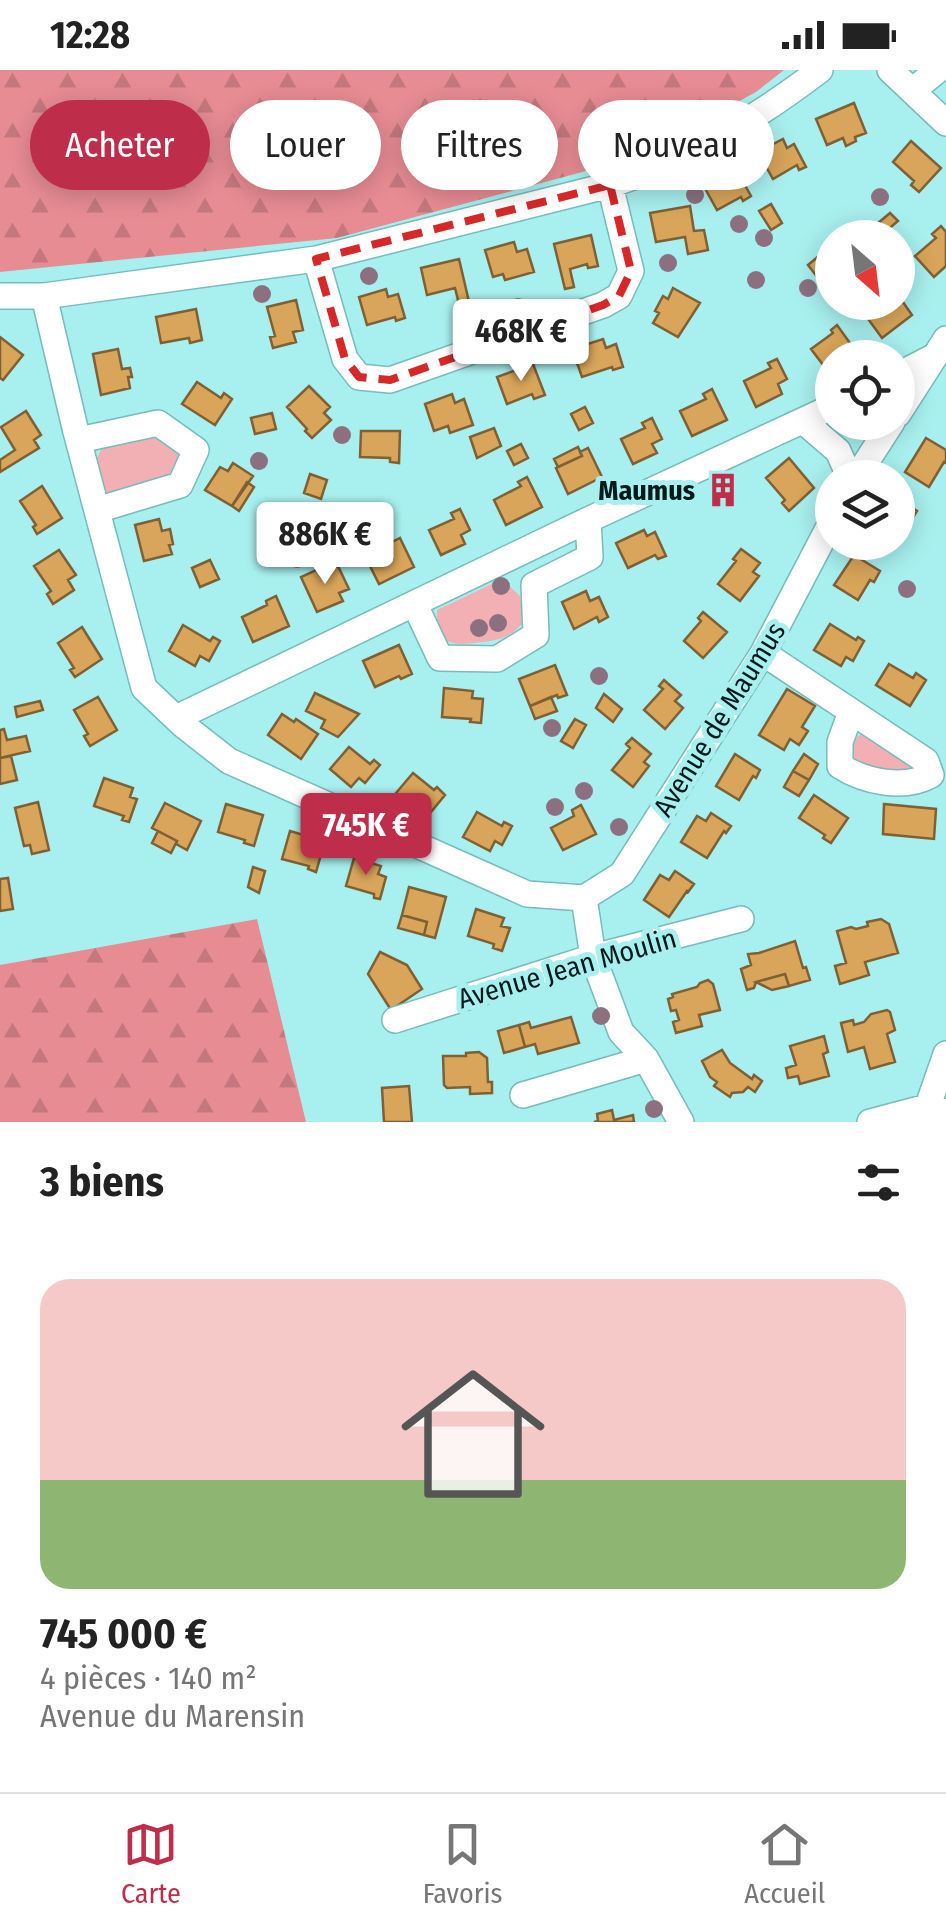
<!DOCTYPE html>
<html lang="fr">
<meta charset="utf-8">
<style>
:root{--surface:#fff;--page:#f6f6f6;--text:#222;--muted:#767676;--line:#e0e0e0;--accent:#be2d4a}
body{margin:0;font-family:"Fira Sans Condensed",sans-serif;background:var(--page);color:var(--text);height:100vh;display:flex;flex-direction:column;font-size:38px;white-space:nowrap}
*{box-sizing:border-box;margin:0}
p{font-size:32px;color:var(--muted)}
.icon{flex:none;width:55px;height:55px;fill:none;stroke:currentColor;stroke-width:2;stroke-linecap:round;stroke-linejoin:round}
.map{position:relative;height:1052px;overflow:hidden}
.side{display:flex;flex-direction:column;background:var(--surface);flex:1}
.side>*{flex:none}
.hud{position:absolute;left:30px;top:30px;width:888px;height:90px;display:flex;gap:20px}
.needle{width:65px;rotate:152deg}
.tools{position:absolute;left:815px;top:150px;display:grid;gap:20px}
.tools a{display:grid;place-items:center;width:100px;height:100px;border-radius:50%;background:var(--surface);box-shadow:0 5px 25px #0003;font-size:50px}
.price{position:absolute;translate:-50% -85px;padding:0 22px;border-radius:10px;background:#fff;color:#222;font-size:32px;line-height:65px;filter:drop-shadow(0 2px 5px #0008)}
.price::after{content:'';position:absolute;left:50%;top:60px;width:30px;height:22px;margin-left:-15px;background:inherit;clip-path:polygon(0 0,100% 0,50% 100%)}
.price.selected{background:var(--accent);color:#fff}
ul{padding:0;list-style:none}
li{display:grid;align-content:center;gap:20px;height:530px;padding:0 40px}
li+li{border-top:2px solid var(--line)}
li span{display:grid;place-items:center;height:310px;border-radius:30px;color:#555}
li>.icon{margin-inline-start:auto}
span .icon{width:180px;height:180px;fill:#fffc;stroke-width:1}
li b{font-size:42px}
h2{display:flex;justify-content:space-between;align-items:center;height:120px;padding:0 40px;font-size:42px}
.tag{padding:0 35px;border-radius:45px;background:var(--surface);box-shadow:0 5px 25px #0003;font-size:35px;line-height:90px}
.tag.selected{background:var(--accent);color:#fff}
.status{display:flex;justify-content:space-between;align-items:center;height:70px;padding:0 50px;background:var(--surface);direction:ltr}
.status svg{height:28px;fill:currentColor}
.menu{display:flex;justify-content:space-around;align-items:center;height:140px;border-top:2px solid var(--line);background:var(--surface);font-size:28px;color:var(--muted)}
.menu a{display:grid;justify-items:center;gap:5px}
.menu .selected{color:var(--accent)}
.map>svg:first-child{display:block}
.grass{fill:#f3b0b4}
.forest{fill:url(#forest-firs)}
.building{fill:#d8a55a;stroke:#7e6034;stroke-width:2.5}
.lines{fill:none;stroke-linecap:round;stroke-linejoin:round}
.minor-casing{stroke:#75bcbb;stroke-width:28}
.minor{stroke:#fff;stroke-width:25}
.tree{fill:#8d7080}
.marked{fill:none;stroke:#d62828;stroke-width:8;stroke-dasharray:20 12;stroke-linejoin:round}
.labels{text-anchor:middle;stroke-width:10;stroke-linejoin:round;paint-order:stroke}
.poi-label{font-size:28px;font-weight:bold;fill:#001a1a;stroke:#a8f0ef;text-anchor:end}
.street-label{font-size:28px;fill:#001a1a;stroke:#a8f0ef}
</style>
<div class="status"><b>12:28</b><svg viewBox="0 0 49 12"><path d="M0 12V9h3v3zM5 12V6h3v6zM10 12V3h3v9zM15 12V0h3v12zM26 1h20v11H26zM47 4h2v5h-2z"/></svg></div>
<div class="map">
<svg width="946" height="1052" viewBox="0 0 946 1052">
<defs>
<pattern id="forest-firs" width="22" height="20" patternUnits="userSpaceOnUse" patternTransform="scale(2.5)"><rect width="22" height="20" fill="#e78c93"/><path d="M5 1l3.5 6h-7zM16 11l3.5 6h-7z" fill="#c4787e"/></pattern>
</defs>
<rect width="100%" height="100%" fill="#a8f0ef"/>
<path class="grass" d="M154,365L170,369L182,386L171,408L108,423L102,418L97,388L102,378Z
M502,509L520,526L524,551C511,569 496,571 475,573C447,576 435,571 437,540Z
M862,664L913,692L919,698L911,703L855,699L850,686L857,667Z"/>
<path class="forest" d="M0,0H784L756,22L634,88L337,168L0,202Z
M257,849L306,1052H0V895Z"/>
<path class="building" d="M854,33L866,63L855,67L856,71L846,76L843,68L827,75L816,49Z
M783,69L787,78L794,74L806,97L799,100L797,95L773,109L758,82Z
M911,71L941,98L919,122L911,115L914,111L893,92Z
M726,99L730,106L737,101L751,126L743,131L741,127L717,140L702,113Z
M771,134L782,153L771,160L759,141Z
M690,136L694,161L704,160L708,180L688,184L685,167L656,172L650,143Z
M890,143L898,151L878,168L871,159Z
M941,156L946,162V196L934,207L915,186L936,168L932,164Z
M591,165L598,196L588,198L587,194L570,199L574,217L565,219L554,174Z
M514,172L517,182L527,179L534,202L505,210L503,204L493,207L485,180Z
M820,185L832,202L821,212L808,195Z
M459,189L470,236L460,238L455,218L427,225L421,198Z
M673,218L700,233L678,267L653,253L659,243L655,241L663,226L668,229Z
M386,219L388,227L398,224L405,248L396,251L395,247L367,255L359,227Z
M898,225L912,245L882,268L866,246L885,232H898Z
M296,230L303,260L293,262L296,272L273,278L270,267L275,266L267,237Z
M196,239L202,270L190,273L189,268L161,273L156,247Z
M837,255L850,273L845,278L849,284L845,288H832V297L827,300L811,279L833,263L831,260Z
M0,267L23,285L3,310L0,308Z
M603,269L606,278L616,274L623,297L613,300L612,297L582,307L572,279Z
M118,279L122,299L130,298L132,307H128L130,318L101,325L93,284Z
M777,289L787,309L778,314L782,324L756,337L744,311L771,298L768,293Z
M533,294L545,325L534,329L532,324L507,334L497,307Z
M197,312L221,328L224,323L232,329L215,355L182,334Z
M309,316L330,337L324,343L331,350L312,368L305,361L307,359L287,337Z
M712,319L727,350L692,366L680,341L706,329L703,324Z
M452,324L455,333L464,329L473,355L450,363L448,356L434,361L425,334Z
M585,337L593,353L579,360L571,344Z
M26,341L41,365L34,370L39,378L0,402V390L15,380L1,357Z
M272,343L276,359L255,364L251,348Z
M652,348L662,369L652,374L657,383L633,394L621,369L645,358L642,353Z
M494,358L501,376L477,388L470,367Z
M361,361H400L399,393L390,392V388L360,387Z
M926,368L946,380V393L944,392L929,417L905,402Z
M521,374L528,388L514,395L507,381Z
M578,377L582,386L558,397L554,389Z
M588,378L602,407L568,424L556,398L582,386L580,382Z
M789,388L814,418L789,441L782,433L785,430L766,408Z
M233,393L253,406L232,436L205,420L220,397L228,401Z
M310,404L327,410L321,429L304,423Z
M527,407L542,437L506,455L494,430L521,416L518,412Z
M247,412L254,417L239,441L232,436Z
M42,416L62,448L37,464L33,457L36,455L20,431Z
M899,429L917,441L911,451L909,449L898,468Z
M460,439L470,460L461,465L465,474L441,485L429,460L454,449L451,443Z
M159,449L162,461L170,459L173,474L169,475L172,484L144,491L135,455Z
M644,460L647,466L655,462L666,486L658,489L655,485L628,498L616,473Z
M400,468L414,497L379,514L367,490L392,478L390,473Z
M741,479L760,493L753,502L759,506L740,531L718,514L736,491L733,489Z
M59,480L76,505L68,510L74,520L53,534L47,524L51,521L34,496Z
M854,485L880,501L874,512L870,510L858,530L834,515Z
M210,490L219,509L200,517L192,498Z
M329,494L330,499L338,496L349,519L339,523L343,531L317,542L301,507Z
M586,521L590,531L599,527L608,547L599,552L597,547L574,559L562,532Z
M276,526L289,556L253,572L242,547L267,535L266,531Z
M703,542L727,562L703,588L684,571L701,551L698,548Z
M830,554L856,570L858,567L864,571L853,591L846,587L841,596L814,580Z
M183,555L210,571L213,567L220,571L209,591L200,586L195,596L169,581Z
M82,557L102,589L75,607L70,600L74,598L58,573Z
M399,575L412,604L401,609L399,606L375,617L363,591Z
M889,594L913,608L916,603L926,610L910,636L876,615Z
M555,595L567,625L558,628L557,625L530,636L519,609Z
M664,610L681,625L675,631L683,638L665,659L644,640L663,619L659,616Z
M444,618L473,621L472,628L483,629L481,653L470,652L471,649L442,647Z
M787,619L815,636L802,657L808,661L799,675L790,669L784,680L759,665Z
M315,623L359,644L338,667L321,658L325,650L306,641Z
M604,624L622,639L613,652L596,638Z
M98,627L117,660L90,676L84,666L88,664L74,640Z
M551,627L557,641L535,649L530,636Z
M40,631L43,640L17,647L15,637Z
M282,644L294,652L296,649L318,664L301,689L268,665Z
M575,649L586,655L573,678L561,671Z
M4,659L7,670L26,666L30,681L0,688V660Z
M632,668L651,684L644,692L649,696L633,717L612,700L630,678L626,674Z
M349,677L370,694L374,690L380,695L365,713L359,708L351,717L330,699Z
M735,684L760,700L756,708L753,706L739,730L716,716Z
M804,684L818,694L809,710L793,701Z
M11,686L17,710L0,714V688Z
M793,701L809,710L799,726L784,717Z
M413,703L434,720L437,717L445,725L426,748L396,723Z
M104,708L133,718L130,727L137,729L129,752L122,750L124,746L94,736Z
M814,725L848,748L831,773L823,768L825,765L799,748Z
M38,732L49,780L32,784L30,775L24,776L15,738Z
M165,733L201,751L187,780L176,774L177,771L152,758Z
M226,734L263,745L254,776L244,773L245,770L218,762Z
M884,734L936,739L934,769L883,764Z
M581,735L596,764L563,780L551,758L574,746L572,740Z
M477,742L502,756L504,752L512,756L502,775L495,771L490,781L463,767Z
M711,743L731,756L726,763L724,761L707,788L681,772L697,746L706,751Z
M158,761L177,771L171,783L152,773Z
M290,761L317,769L314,778L322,781L316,802L308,799L309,796L282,789Z
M354,788L381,796L378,804L386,807L380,829L374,828V824L346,816Z
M253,797L265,801L259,823L248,817Z
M675,801L694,814L688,822L687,821L669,847L644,830L660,805L669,810Z
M8,808L13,839L0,841V809Z
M409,817L446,827L435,868L424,865L427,852L402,845Z
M476,839L504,848L501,856L510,858L502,881L493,878L494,874L468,866Z
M402,845L427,852L424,865L398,858Z
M881,849L889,854L898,883L865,892L869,905L840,914L835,896L846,893L837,861L851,857L856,859L868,856L867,852Z
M795,871L803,898L806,897L810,910L789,916L785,904L756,912L754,918L747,920L741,899L751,895L748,884L759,883Z
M380,882L407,895L422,919L391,940L368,904Z
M785,904L789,916L772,920L756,912Z
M708,910L713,914L720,940L699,945L702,956L676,963L673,952L679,950L676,940L671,941L668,929L673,927L672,924L697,917L700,913Z
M887,940L890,942L895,960L887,964L895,992L870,999L864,977L848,982L841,953L853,950L854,955L864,952L871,944Z
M571,947L579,973L538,984L535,974L525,977L519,955L529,952L531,958Z
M519,955L525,977L504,983L498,961Z
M824,966L828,982L823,984L829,1006L800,1014L798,1006L788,1008L786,998L796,995L790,976Z
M722,980L730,993L752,1009L754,1005L762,1011L755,1022L748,1017L743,1022L732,1023L730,1027L714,1016L717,1012L710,1007L702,991Z
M479,982L487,988L488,1012H492V1023L470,1024V1017L447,1018L444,1015L443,986H466V983Z
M409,1016L412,1052H384L382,1018Z
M612,1040L614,1050L633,1045L634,1052H594L598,1051L597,1044Z"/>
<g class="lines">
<g class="minor-casing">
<path id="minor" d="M890,0L946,53
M912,21L938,0
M316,189L345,289L359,307L390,310L603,235L619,226L631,201L610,115
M0,226H44L316,189L610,115C688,90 756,49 820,0
M44,226L75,358L144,618L183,655L229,691L527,824L584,828
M898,305L935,286
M898,344L946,269
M803,351L838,381L850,408
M79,370L158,353L196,380L180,415L97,440
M856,408L892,352
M415,535L440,588L497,589L536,565L534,515L590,487L588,450
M763,583L926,691L931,705C904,720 865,712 840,696V672L851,642
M176,648L588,450L832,337
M584,828L622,804L763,583L832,451
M584,828L593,887L621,962L646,989L681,1052
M395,950L593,887L741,849
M523,1025L646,989
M923,1050L946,984
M870,1052L927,1037L946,1042"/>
</g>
<use href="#minor" class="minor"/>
</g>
<g class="tree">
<circle cx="695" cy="125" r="9"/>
<circle cx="880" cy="127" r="9"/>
<circle cx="739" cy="154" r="9"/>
<circle cx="764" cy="168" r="9"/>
<circle cx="668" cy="193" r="9"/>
<circle cx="369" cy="206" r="9"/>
<circle cx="756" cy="210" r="9"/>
<circle cx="808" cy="218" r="9"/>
<circle cx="262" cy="224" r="9"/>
<circle cx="518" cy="237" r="9"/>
<circle cx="342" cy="365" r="9"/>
<circle cx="259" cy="391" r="9"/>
<circle cx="369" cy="441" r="9"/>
<circle cx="333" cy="447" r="9"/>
<circle cx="319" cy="479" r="9"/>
<circle cx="297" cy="489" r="9"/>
<circle cx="501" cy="516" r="9"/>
<circle cx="907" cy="519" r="9"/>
<circle cx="498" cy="553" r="9"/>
<circle cx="479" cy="558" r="9"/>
<circle cx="599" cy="606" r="9"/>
<circle cx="552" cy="658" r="9"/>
<circle cx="584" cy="721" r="9"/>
<circle cx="555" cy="737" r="9"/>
<circle cx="619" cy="757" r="9"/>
<circle cx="601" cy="946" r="9"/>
<circle cx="654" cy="1039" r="9"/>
</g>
<path class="marked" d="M610,115L631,201L619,226L603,235L390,310L359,307L345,289L316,189Z"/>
<defs>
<g id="building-bare" transform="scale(2.7)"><path d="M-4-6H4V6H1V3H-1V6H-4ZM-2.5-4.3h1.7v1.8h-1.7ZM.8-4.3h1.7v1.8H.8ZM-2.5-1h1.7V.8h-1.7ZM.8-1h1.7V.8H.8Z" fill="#be2d4a" stroke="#a8f0ef" stroke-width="2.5" paint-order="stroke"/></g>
</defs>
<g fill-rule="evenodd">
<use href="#building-bare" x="723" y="420"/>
</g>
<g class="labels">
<g class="poi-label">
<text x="695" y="430">Maumus</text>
</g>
<g class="street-label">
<text transform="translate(719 649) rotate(-58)" y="10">Avenue de Maumus</text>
<text transform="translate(567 898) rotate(-16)" y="10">Avenue Jean Moulin</text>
</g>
</g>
</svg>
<div class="tools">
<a><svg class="needle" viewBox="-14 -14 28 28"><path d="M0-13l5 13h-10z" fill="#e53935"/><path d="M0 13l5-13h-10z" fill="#767676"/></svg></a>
<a><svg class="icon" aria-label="locate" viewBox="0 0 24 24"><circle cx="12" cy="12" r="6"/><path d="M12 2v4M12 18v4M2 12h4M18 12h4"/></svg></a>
<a><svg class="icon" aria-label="layers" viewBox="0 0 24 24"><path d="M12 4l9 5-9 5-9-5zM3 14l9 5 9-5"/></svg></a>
</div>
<b class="price" style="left:521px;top:314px">468K €</b>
<b class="price" style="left:325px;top:517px">886K €</b>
<b class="price selected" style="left:366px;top:808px">745K €</b>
<div class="hud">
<a class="tag selected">Acheter</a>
<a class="tag">Louer</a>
<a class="tag">Filtres</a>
<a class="tag">Nouveau</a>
</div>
</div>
<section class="side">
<h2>3 biens<svg class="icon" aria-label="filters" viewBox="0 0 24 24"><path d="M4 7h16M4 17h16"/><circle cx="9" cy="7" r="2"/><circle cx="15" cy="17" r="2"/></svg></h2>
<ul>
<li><span style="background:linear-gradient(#f6c9c9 65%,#8fb573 0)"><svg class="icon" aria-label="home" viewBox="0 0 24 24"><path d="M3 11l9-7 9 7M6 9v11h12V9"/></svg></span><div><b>745 000 €</b><p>4 pièces · 140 m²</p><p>Avenue du Marensin</p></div></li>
</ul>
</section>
<nav class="menu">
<a class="selected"><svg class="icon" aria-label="map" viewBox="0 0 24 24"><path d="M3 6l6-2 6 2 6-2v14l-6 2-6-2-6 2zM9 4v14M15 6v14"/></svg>Carte</a>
<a><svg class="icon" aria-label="saved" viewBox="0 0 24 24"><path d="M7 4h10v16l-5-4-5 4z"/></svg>Favoris</a>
<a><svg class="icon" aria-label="home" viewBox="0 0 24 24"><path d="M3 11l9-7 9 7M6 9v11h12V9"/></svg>Accueil</a>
</nav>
